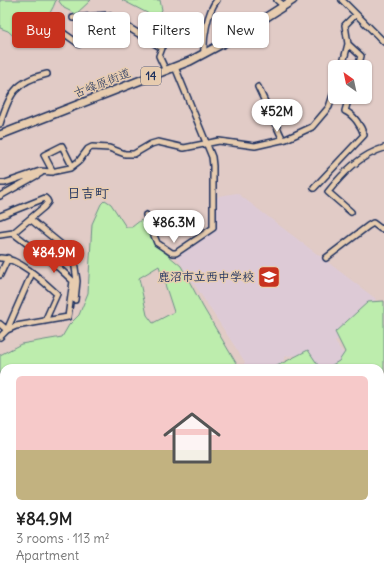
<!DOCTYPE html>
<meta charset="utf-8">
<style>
:root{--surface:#fff;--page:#f2f2f2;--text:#222;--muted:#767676;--line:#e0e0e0;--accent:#c8321e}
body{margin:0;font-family:Delius,"Klee One",sans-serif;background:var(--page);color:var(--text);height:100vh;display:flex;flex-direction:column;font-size:15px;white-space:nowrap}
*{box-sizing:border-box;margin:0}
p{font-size:13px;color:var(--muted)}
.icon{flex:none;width:22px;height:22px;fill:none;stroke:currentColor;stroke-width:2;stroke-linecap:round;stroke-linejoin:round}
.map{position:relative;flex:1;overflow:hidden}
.details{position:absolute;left:0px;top:364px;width:384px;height:220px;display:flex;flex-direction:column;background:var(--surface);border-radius:12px 12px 0 0;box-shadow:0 1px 3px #0004}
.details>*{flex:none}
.banner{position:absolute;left:12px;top:12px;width:360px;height:36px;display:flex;gap:8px}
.needle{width:26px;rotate:327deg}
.controls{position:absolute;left:328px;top:60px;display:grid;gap:8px}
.controls a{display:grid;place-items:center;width:44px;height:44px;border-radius:6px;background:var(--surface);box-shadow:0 1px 3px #0004;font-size:20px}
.price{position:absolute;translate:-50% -34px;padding:0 9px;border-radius:14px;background:#fff;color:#222;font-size:13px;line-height:26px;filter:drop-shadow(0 1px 2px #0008)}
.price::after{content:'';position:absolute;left:50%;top:24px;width:12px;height:9px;margin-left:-6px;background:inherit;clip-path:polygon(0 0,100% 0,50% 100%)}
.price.current{background:var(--accent);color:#fff}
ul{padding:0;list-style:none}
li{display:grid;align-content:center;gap:8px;height:212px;padding:0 16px}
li+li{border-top:1px solid var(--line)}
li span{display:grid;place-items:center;height:124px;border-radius:6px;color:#555}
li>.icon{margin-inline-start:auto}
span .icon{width:72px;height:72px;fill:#fffc;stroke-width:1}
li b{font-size:17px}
.tag{padding:0 14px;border-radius:6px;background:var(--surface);box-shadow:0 1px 3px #0004;font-size:14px;line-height:36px}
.tag.current{background:var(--accent);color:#fff}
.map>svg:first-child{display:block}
.built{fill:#ddcad6}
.green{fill:#bdedad;stroke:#6c8e86;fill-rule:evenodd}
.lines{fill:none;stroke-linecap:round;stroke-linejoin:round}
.minor-casing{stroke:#1b2f5e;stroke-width:8}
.major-casing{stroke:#1b2f5e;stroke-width:10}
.minor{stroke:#e7ccaf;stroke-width:5}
.major{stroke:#e7ccaf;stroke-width:7}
.labels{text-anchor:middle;stroke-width:3;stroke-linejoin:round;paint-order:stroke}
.shield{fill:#e7ccaf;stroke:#585e76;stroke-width:1}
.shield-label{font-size:11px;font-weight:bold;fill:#1b2f5e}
.street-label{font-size:12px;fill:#1b2f5e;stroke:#e7ccaf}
.poi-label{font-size:12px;font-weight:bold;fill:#1b2f5e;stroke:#e7ccaf;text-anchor:end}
.quarter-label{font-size:14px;font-weight:bold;fill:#1b2f5e;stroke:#e7ccaf}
</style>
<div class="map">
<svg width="384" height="584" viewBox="0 0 384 584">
<rect width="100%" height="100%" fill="#e1cbc6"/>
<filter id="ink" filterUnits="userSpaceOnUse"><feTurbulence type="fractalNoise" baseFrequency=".025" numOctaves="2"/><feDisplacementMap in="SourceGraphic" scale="8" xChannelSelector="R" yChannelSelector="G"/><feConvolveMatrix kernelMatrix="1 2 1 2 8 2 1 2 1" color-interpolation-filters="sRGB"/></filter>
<g filter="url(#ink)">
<path class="built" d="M237,193L376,299L335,342L348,359L334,368H317L304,355L286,356L278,368H241L245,362L175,255L216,228L217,198L219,196Z"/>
<path class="green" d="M0,0H56C50,18 36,31 20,42L8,31L0,28Z
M58,0H91L76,14L64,8Z
M122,0H160L162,10L155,17Z
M105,200L111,204L126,227H132L141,220L157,246L181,266L203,307L239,368H4V403H0V355L21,344L62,337L69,325L79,315L88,293L92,224L101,204ZM159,266L174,312L153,323L147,315L139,278Z
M384,301V584H0V439H4V580H380V368H327L339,361L345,352L335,332L368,302Z
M308,350L320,368H273Z"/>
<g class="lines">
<g class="minor-casing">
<path id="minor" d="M277,0L284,6
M342,0L384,42
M73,18L108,15L162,48L159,56L166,71
M52,25L79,44L98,16
M348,44L361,56L358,67
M204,54C203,39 207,12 217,0
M342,67L348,44L345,25L356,14
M258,87L283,140
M0,124C9,95 15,81 47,74
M53,172L44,155L62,146L72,166
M0,183H5L40,171L51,172L70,168L79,161L88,149L92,147L109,148L125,154H134L151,144L158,142L184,148L219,141L255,146L286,139L312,127L329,107L335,89
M314,188L364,135C361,126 354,115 345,111L349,97
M0,196L41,173
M351,212L328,192C343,173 360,155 384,148
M146,215L157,243L172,253H176L213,228V166L212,157L175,67
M0,216L45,198L47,200L48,202L44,207L13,233L0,235
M30,219L73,254L77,281L75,300
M0,258C18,257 44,282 57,294L45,321
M326,258L368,226L373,223L381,229L384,228
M0,275L8,258
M0,324L7,330
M7,330L16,326L68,317L73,281L59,268L13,233
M0,337L7,330L32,273
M0,431H4"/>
</g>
<g class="major-casing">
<path id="major" d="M0,135L190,61L237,36L293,0"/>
</g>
<use href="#minor" class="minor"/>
<use href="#major" class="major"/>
</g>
</g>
<defs>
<g id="school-square" transform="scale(1.15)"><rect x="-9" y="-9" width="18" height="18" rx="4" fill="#c8321e" stroke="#e7ccaf"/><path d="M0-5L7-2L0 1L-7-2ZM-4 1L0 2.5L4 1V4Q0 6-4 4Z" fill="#fff"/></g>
</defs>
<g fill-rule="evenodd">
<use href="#school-square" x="269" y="277"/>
</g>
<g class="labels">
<rect class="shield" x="141" y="67" width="20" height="18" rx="3"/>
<g class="shield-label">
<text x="151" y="80">14</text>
</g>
<g class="street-label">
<text transform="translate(102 83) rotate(-21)" y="4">古峰原街道</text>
</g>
<g class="poi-label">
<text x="254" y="281">鹿沼市立西中学校</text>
</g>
<g class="quarter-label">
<text x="88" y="198">日吉町</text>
</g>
</g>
</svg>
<div class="controls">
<a><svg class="needle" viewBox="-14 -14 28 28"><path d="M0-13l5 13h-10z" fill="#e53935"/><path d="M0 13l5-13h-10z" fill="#767676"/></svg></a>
</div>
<b class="price" style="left:277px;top:133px">¥52M</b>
<b class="price" style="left:174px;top:244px">¥86.3M</b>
<b class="price current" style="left:54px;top:274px">¥84.9M</b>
<div class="banner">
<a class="tag current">Buy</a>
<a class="tag">Rent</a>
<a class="tag">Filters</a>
<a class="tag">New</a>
</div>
<section class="details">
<ul>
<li><span style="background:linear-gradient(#f6c9c9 60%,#c2b280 0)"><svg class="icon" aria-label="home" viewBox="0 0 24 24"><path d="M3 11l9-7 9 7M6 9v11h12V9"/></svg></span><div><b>¥84.9M</b><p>3 rooms · 113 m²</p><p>Apartment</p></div></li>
</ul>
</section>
</div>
